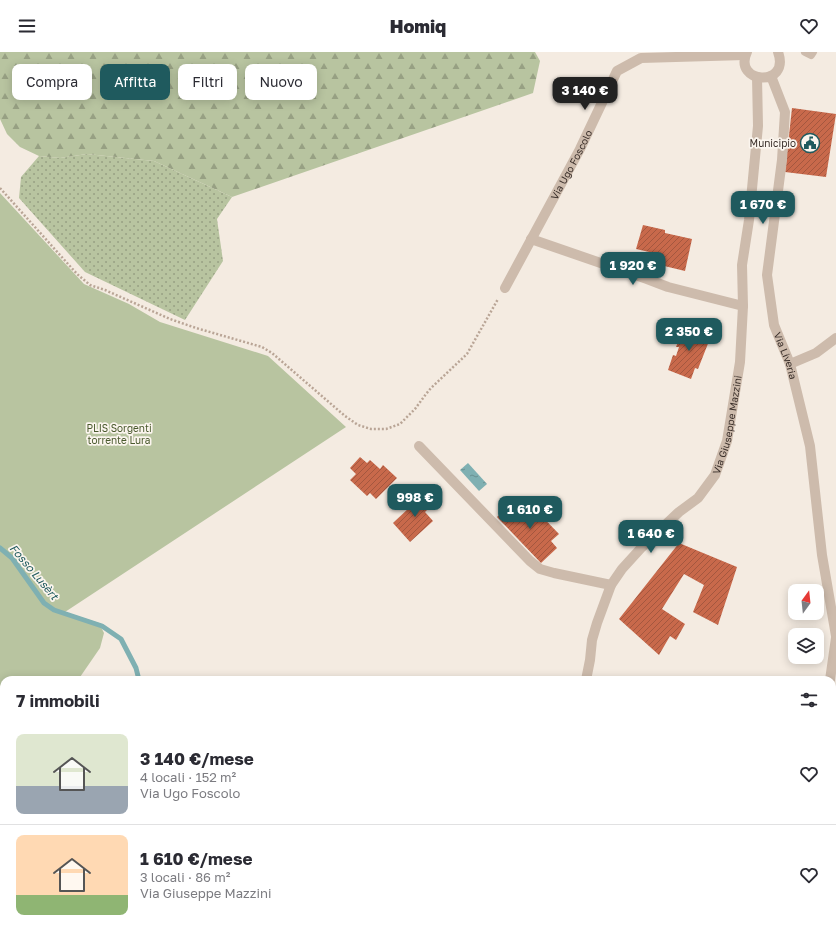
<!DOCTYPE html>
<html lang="it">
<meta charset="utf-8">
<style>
:root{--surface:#fff;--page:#f7f7f7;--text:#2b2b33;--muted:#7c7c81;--line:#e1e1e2;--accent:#1f5a5e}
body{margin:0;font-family:"Golos Text",sans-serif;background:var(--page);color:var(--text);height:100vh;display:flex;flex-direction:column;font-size:15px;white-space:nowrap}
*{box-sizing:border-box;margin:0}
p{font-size:13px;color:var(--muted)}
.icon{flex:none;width:22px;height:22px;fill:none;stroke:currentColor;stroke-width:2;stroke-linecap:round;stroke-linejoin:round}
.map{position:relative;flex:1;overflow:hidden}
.side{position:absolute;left:0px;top:624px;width:836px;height:256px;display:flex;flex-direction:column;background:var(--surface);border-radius:12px 12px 0 0;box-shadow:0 2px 10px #0003}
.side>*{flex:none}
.hud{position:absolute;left:12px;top:12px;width:400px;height:36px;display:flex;gap:8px}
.needle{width:26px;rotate:15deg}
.controls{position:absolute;left:788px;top:532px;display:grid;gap:8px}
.controls a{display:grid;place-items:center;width:36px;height:36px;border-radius:8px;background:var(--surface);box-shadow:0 2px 10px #0003;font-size:20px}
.price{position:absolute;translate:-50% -34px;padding:0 9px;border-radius:8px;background:var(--accent);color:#fff;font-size:13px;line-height:26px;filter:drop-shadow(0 1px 2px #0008)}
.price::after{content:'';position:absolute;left:50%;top:24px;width:12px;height:9px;margin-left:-6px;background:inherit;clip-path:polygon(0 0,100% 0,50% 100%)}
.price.active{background:#222;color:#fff}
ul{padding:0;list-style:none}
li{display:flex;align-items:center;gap:12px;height:100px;padding:0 16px}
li+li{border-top:1px solid var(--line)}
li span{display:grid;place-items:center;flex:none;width:112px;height:80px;border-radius:8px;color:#555}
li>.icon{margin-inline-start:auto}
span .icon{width:48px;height:48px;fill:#fffc;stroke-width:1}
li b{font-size:17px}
h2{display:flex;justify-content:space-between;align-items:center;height:48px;padding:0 16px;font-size:17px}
.chip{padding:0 14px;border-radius:8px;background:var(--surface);box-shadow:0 2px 10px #0003;font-size:14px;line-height:36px}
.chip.active{background:var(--accent);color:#fff}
header{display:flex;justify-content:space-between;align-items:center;height:52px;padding:0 16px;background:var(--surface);font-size:18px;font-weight:800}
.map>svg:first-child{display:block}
.grass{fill:url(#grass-dots)}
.forest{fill:url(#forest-firs)}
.park{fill:#b8c4a0}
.water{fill:url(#water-ripples)}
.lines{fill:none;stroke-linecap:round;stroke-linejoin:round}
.stream{stroke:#7fb0b2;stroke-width:5}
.building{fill:url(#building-hatch)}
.path{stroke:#b9a596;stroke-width:2.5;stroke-dasharray:2 2;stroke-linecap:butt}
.lane{stroke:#cdbbac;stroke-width:8}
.street{stroke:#cdbbac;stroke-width:10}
.labels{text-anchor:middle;stroke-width:3.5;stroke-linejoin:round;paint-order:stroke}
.poi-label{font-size:10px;fill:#3b302b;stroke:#fbf5ee;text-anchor:end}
.street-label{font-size:10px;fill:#3b302b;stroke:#fbf5ee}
.park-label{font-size:10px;fill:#4a5a2e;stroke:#fbf5ee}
.water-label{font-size:11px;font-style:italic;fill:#1f5a5e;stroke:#fbf5ee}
</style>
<header><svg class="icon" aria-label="menu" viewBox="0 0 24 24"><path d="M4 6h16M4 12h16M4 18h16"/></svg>Homiq<svg class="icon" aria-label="heart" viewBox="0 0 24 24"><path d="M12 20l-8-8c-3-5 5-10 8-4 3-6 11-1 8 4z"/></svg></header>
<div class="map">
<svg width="836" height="880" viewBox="0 0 836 880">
<defs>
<pattern id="grass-dots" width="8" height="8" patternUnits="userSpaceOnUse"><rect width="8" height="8" fill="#b8c4a0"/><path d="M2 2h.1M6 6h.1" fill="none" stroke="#97a083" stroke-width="1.8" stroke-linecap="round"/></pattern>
<pattern id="forest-firs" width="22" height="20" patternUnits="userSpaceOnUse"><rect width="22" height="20" fill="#b8c4a0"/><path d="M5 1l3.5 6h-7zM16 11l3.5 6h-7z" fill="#97a083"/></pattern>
<pattern id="water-ripples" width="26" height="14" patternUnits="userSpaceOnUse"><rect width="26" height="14" fill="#7fb0b2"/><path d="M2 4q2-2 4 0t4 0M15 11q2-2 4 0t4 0" fill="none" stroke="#699091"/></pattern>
<pattern id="building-hatch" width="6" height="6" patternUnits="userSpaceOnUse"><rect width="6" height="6" fill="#c8694b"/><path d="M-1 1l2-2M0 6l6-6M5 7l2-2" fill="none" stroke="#a4573f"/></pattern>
</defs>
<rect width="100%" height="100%" fill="#f4ebe1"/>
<path class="grass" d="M87,102L154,109L232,145L217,167L223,209L185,268L85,220L19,146L21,125L39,104L60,106Z"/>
<path class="forest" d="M0,0H535L540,9L533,41L232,145L154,109L87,102L60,106L39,104L20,95L7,82L0,67Z"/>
<path class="park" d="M0,141L84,232L129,252L160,270L268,304L346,375L65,560L99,571L104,581L100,596L78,628H4V876H140L138,880H0Z"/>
<path class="water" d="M468,411L487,432L479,439L460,418Z"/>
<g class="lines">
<path class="stream" d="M0,496L12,506L44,551L54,558L102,574L121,587L136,616L139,628
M135,880L137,876"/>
</g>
<path class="building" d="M792,56L836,62L826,125L785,120Z
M643,173L665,178V181L692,187L685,219L656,212L658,202L636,197Z
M684,274L711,284L698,317L695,316L691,327L668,318L673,303L676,304L679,295H676Z
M360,405L367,411L370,408L380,417L383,413L397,426L376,447L370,441L367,444L350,428L356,422L350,416Z
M421,441L432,453L425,460L433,469L410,490L393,471L410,455L408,453Z
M513,450L520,457L528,450L559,482L551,489L557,496L541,511L497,465Z
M679,491L737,515L718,573L693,560L704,533L684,522L662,557L685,572L676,588L670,584L659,603L619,567Z
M0,820L4,824V830L0,833Z"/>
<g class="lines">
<path class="path" d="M0,136L77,222L90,233L105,238L170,267L196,276L262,295L272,301L345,364L358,373L371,377H386L400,372L415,357L426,342L431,336L467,302L498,247"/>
<path class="lane" d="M805,0L811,3L813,0"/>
<g class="street">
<path d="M747,0C732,32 791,36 778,0"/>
<path id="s1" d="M771,24L785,60L782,108L767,223L774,273L790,312L810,394L822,503L836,584"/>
<path d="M531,187L647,227L668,235L743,254"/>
<path id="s2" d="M505,236L580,97L617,19L641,6L745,3"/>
<path d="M790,312L816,301L836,286"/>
<path d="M419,394L530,509L540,517L554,521L611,533"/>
<path id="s3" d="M586,628L590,608L592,588L597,571L611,533L622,517L642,495L679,460L698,446L715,423L727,389L740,310L743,254L742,213L749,168L758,74L757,25"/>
<path d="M830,628L836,586"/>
<path d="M832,669L836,677"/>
<path d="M508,880L509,876"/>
</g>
</g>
<defs>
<g id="civic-ring" transform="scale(1)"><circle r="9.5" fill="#fbf5ee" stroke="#1f5a5e" stroke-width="1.5"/><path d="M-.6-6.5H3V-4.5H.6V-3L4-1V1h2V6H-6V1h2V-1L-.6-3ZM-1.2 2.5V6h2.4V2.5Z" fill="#1f5a5e"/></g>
</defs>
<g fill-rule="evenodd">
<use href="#civic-ring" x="810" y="91"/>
</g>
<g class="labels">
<g class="poi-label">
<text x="796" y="95">Municipio</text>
</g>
<g class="street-label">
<text dy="4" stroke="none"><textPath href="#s2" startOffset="140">Via Ugo Foscolo</textPath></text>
<text dy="4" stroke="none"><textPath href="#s1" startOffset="286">Via Liveria</textPath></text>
<text dy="4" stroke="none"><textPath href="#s3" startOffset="303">Via Giuseppe Mazzini</textPath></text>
</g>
<g class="park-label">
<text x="119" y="380">PLIS Sorgenti<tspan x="119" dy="12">torrente Lura</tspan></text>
</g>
<g class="water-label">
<text transform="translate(34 520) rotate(50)" y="4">Fosso Lusèrt</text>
</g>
</g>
</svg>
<div class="controls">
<a><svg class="needle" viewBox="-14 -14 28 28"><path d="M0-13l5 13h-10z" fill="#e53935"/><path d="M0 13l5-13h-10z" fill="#7c7c81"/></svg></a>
<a><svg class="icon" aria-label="layers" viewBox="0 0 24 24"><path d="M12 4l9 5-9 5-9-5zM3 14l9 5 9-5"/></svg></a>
</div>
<b class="price active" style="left:585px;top:59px">3 140 €</b>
<b class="price" style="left:763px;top:173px">1 670 €</b>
<b class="price" style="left:633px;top:234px">1 920 €</b>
<b class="price" style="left:689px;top:300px">2 350 €</b>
<b class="price" style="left:415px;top:466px">998 €</b>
<b class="price" style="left:530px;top:478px">1 610 €</b>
<b class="price" style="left:651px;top:502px">1 640 €</b>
<div class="hud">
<a class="chip">Compra</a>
<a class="chip active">Affitta</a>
<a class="chip">Filtri</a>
<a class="chip">Nuovo</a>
</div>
<section class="side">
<h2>7 immobili<svg class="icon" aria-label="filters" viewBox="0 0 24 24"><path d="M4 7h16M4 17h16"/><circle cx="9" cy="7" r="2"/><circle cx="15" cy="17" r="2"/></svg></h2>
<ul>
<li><span style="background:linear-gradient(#dfe7d0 65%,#9aa5b1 0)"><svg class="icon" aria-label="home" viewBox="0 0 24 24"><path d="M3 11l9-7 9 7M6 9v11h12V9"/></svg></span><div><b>3 140 €/mese</b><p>4 locali · 152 m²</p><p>Via Ugo Foscolo</p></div><svg class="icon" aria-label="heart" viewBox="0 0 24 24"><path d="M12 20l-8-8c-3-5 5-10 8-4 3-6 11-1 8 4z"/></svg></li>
<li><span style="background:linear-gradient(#ffd9b3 75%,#8fb573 0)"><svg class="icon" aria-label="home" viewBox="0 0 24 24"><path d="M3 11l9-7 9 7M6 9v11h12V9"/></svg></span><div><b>1 610 €/mese</b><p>3 locali · 86 m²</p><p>Via Giuseppe Mazzini</p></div><svg class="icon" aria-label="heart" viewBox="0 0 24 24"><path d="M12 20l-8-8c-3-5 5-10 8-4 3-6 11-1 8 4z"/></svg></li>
</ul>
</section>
</div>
